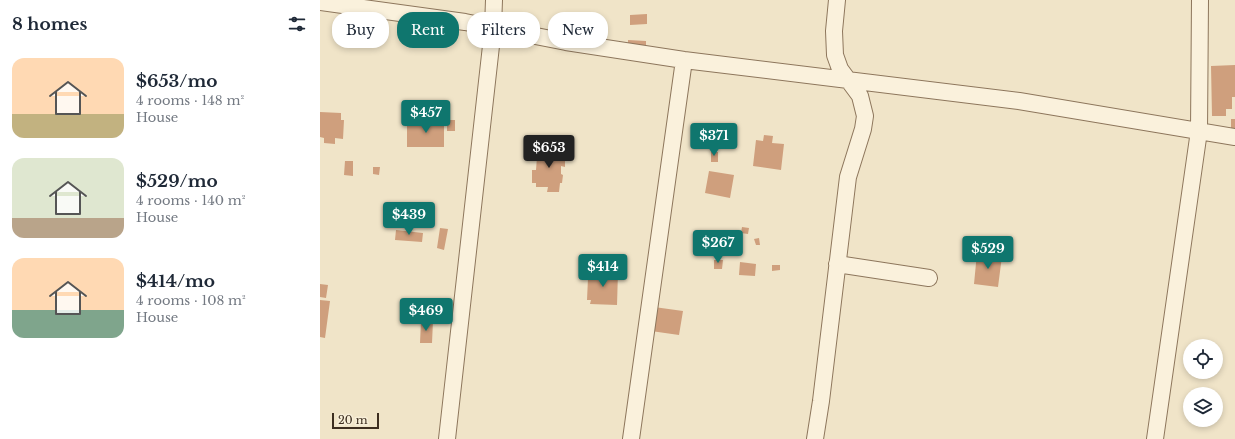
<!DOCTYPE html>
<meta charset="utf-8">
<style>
:root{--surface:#fff;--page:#f2f2f3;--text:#1f2937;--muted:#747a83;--accent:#0f766e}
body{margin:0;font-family:"Libre Baskerville",serif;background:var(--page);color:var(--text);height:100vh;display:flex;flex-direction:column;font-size:15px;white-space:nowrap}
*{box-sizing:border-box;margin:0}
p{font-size:13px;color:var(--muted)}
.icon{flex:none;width:22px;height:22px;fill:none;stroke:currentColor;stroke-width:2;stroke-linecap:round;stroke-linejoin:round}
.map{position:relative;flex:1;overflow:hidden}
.panel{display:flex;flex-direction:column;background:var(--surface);width:320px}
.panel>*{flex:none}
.top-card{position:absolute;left:12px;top:12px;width:380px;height:36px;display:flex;gap:8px}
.controls{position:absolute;left:863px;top:339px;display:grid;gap:8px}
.controls a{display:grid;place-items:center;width:40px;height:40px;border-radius:50%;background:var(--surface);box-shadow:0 2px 6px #0003;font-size:20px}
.scale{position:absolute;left:12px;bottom:10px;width:47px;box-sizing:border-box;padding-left:4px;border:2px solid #3d2e20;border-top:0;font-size:11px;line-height:14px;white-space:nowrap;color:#3d2e20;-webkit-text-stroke:3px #f7eed8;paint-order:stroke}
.price{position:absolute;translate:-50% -34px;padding:0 9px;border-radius:4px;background:var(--accent);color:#fff;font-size:13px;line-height:26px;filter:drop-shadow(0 1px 2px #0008)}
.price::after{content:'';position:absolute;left:50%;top:24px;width:12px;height:9px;margin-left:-6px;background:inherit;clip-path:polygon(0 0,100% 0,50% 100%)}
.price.current{background:#222;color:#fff}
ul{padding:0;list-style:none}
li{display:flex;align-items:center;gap:12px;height:100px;padding:0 12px}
li span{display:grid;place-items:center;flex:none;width:112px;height:80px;border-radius:12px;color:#555}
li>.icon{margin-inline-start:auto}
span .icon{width:48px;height:48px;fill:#fffc;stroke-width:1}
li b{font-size:17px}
h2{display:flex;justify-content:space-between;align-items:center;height:48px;padding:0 12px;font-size:17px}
.chip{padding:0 14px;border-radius:16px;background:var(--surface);box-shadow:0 2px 6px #0003;font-size:14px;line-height:36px}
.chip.current{background:var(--accent);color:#fff}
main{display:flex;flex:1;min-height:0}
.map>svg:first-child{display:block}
.building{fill:#cf9f7d}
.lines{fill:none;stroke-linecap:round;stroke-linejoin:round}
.minor-casing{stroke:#8d765c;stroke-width:18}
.minor{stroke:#faf1dc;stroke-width:16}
</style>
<main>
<section class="panel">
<h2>8 homes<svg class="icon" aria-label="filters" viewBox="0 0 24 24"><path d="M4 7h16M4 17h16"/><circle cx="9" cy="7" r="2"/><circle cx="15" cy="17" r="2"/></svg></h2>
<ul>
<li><span style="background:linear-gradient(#ffd9b3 70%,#c2b280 0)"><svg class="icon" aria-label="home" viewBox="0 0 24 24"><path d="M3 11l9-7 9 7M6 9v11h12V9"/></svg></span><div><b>$653/mo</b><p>4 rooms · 148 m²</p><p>House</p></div></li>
<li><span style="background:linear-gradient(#dfe7d0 75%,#b9a48a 0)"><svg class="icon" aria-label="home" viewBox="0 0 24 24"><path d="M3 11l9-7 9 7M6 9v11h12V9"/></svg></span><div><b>$529/mo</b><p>4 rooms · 140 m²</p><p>House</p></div></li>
<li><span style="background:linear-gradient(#ffd9b3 65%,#7fa58c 0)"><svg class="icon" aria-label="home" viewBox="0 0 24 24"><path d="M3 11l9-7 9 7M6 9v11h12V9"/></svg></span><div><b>$414/mo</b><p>4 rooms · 108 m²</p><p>House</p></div></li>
</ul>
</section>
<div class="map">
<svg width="915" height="439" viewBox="0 0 915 439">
<rect width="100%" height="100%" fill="#f0e4c8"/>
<path class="building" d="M327,14V24L310,25V15Z
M262,27L272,28L270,44L260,42Z
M308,40L326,41V50L308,49Z
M915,65V97H912V109H906V116H892L891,66Z
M0,112L21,113V120H24L23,139L15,138V144L4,143V138L0,137Z
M911,119H915V129H911Z
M102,120L124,121V147H87V123H102Z
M127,120H135V131H127Z
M444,135L453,136L452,143L464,144L461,170L433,166L436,140L443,141Z
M220,147L242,148L241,155H245V167L241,166V174L243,175L242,183H240L239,192H227L228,187H216V183H212V170H216L217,157H220Z
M391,152H398V162H391Z
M25,161H33V176L24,175Z
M53,167H60L59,175L53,174Z
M389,171L414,175L410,198L385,193Z
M422,227L429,228L428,234L421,233Z
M120,228L128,229L124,250L117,248Z
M76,230L103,233L102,242L75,240Z
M415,233L421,234L420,243L414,242Z
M439,238L440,245H436L434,239Z
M657,253L682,256L678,287L654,284Z
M394,260H403L402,269H394Z
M420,262L436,264L435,276L419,275Z
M452,265H460V270L452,271Z
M272,270L298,272L297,305L270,304L271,300H267L268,278H272Z
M0,284L8,285L6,298L0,297Z
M0,300L10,301L5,338L0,337Z
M334,307L363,311L359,335L331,331Z
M101,321H113L112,343H100Z"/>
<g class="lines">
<g class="minor-casing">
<path id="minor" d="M0,2L145,22L246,42L364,60L699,101L915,137
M517,264L609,278
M127,439L173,28L174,0
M311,439L364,60
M495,439L501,401L528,177L543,129L545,116L540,96L520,69L515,55L514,31L517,0
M835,439L879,131L880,0"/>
</g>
<use href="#minor" class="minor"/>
</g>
</svg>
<div class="controls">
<a><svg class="icon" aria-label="locate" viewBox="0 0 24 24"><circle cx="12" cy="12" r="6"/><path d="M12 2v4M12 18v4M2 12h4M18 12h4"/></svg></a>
<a><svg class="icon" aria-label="layers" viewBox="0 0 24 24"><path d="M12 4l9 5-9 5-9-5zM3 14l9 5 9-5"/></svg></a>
</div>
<div class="scale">20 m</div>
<b class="price" style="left:106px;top:134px">$457</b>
<b class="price" style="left:394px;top:157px">$371</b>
<b class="price current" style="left:229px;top:169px">$653</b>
<b class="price" style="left:89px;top:236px">$439</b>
<b class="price" style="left:398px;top:264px">$267</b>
<b class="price" style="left:668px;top:270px">$529</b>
<b class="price" style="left:283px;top:288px">$414</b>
<b class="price" style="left:106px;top:332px">$469</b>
<div class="top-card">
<a class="chip">Buy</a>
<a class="chip current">Rent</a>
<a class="chip">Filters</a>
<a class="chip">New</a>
</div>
</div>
</main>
